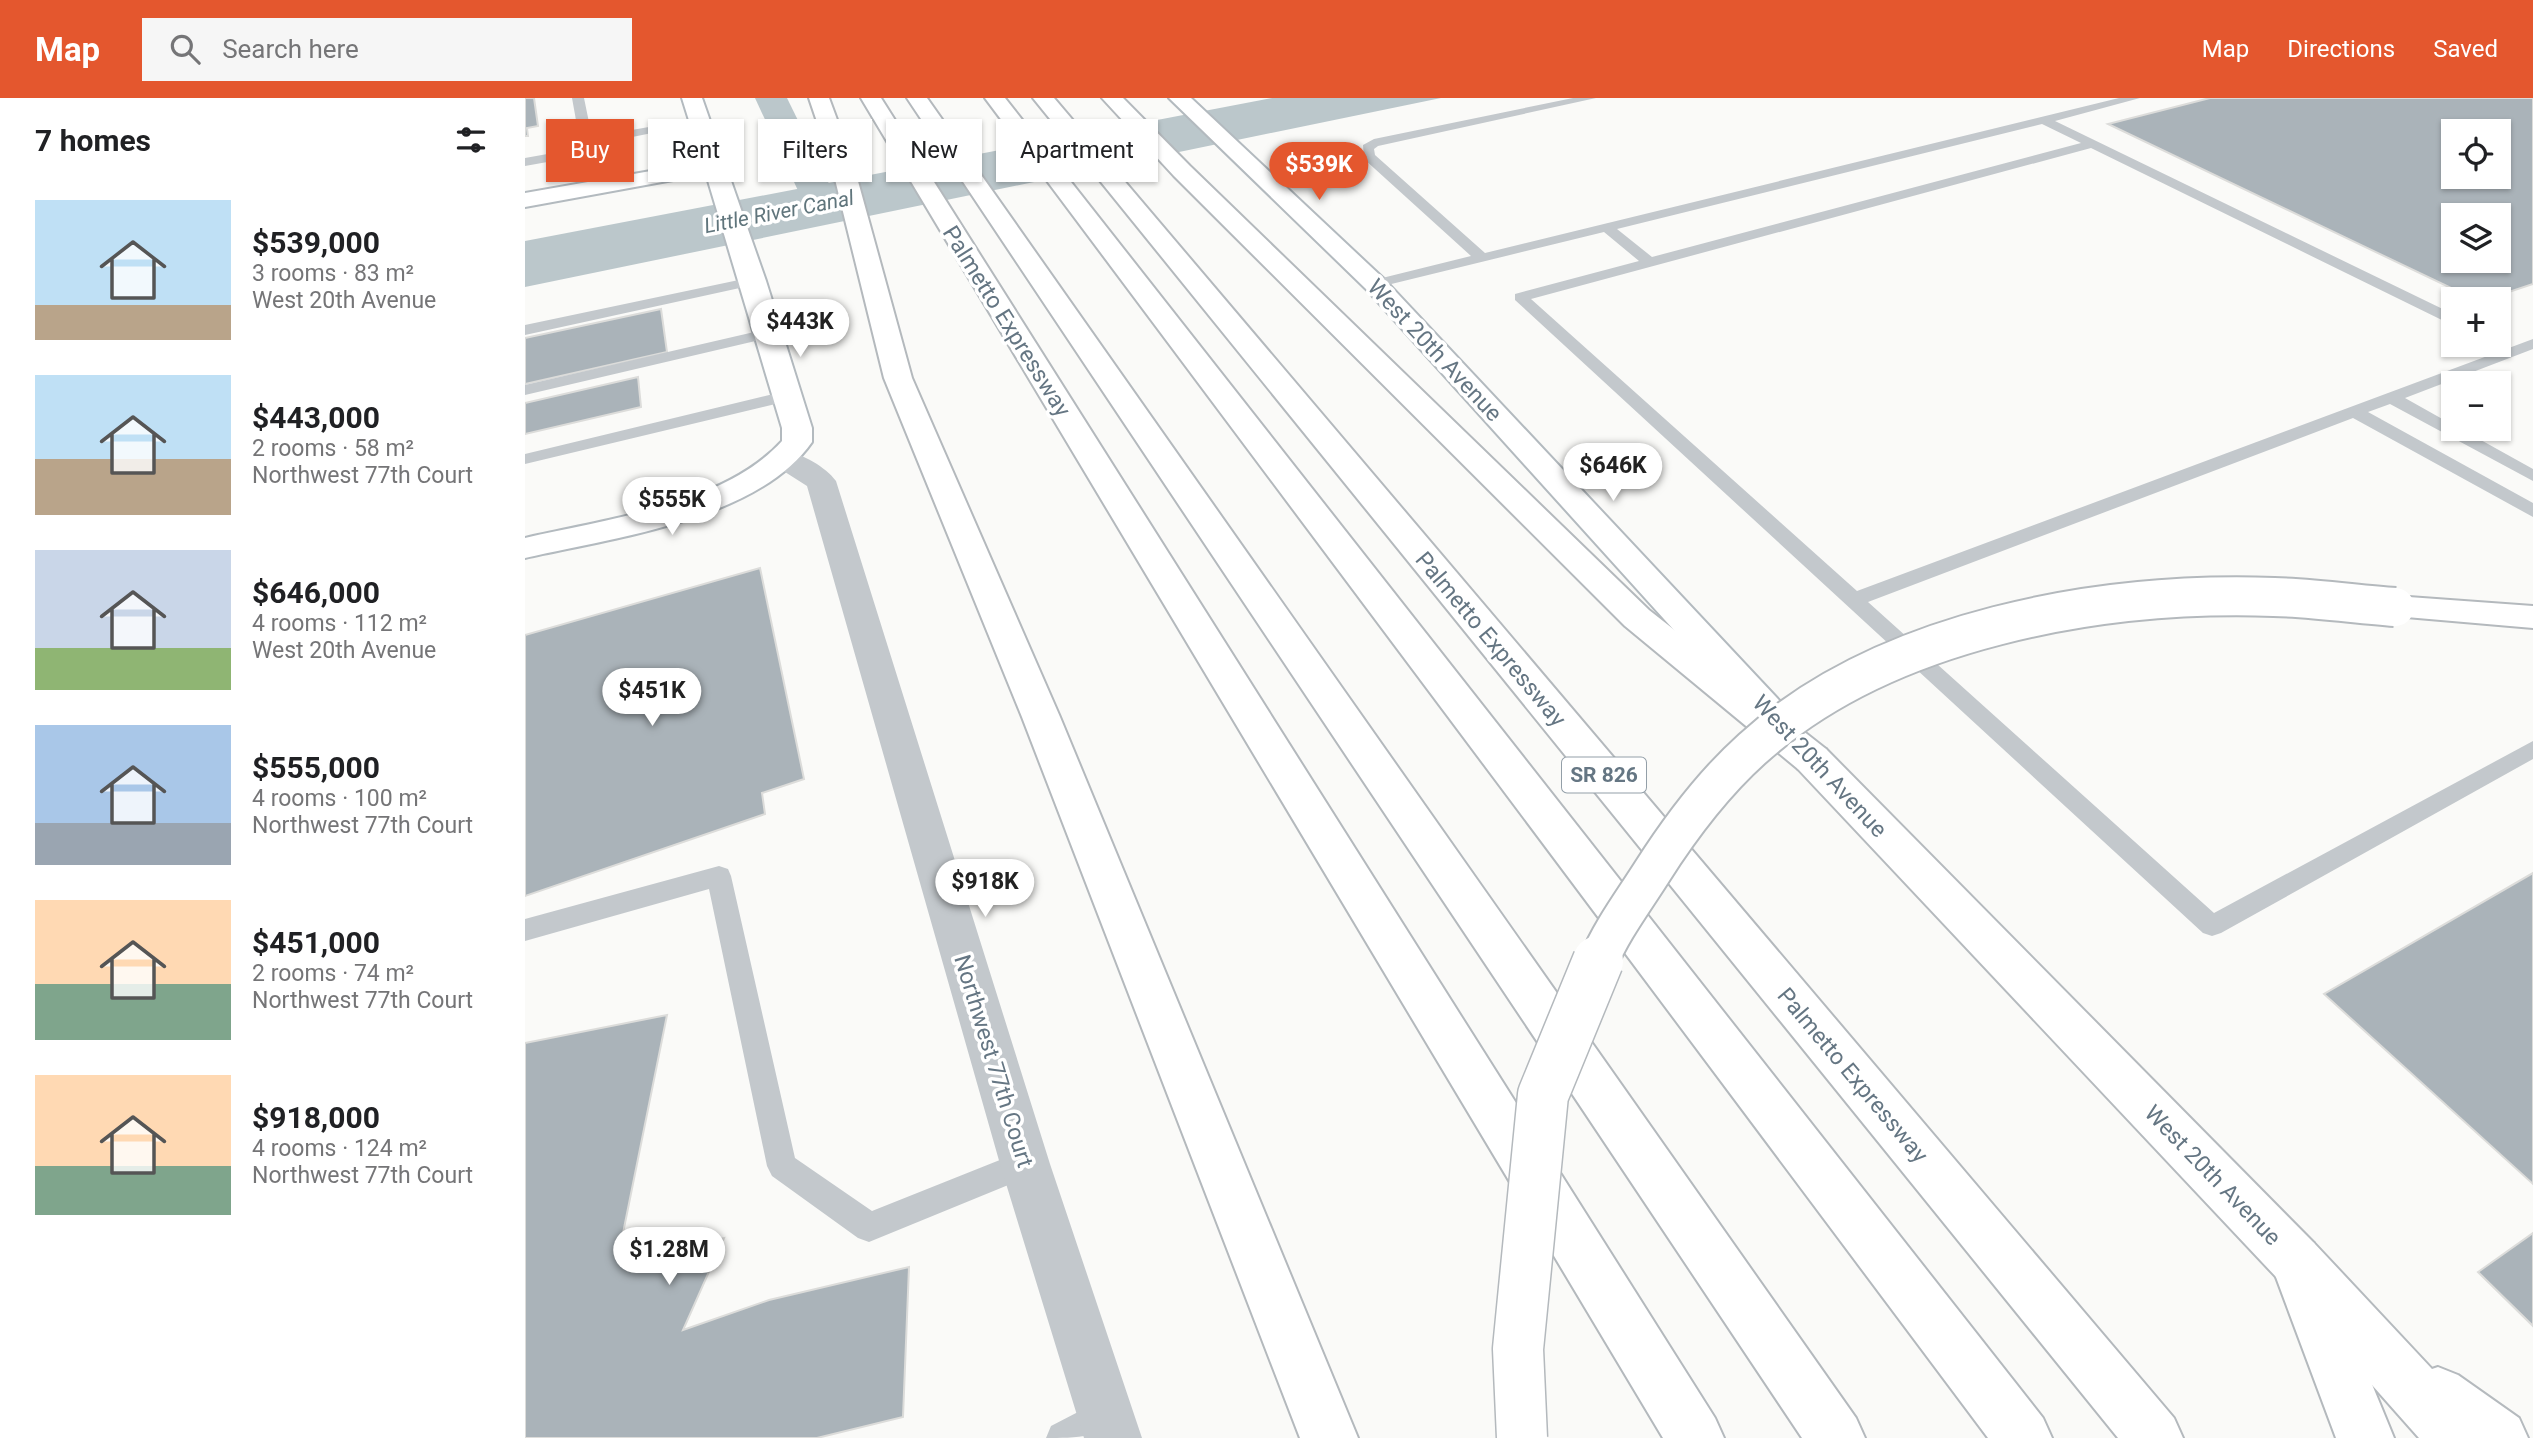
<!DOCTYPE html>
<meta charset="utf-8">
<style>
:root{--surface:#fff;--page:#f6f6f6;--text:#202124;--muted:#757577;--accent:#e4572e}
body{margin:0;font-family:Roboto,sans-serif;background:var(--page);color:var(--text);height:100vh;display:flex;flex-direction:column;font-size:26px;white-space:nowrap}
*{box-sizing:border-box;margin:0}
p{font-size:23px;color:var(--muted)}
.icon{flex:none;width:38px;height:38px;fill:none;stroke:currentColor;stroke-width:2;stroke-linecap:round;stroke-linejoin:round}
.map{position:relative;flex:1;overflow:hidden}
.panel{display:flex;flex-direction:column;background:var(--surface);width:525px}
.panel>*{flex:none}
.guide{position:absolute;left:21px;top:21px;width:665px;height:63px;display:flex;gap:14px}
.tools{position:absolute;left:1916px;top:21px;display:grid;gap:14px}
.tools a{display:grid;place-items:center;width:70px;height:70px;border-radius:0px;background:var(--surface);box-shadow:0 2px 5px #0004;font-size:35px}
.price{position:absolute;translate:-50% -60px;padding:0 16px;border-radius:24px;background:#fff;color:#222;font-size:23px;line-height:46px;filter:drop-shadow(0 2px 4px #0008)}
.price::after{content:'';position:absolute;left:50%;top:42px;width:21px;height:16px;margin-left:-10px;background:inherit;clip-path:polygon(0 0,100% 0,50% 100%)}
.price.current{background:var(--accent);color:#fff}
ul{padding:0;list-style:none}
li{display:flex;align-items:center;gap:21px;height:175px;padding:0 35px}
li span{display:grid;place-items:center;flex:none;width:196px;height:140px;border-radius:0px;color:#555}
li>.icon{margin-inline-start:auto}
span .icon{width:84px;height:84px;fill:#fffc;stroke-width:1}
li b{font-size:30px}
h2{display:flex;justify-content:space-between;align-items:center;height:84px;padding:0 35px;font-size:30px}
.tag{padding:0 24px;border-radius:0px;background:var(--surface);box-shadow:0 2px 5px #0004;font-size:24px;line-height:63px}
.tag.current{background:var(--accent);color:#fff}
header{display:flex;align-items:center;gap:42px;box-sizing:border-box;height:98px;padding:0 35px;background:var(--accent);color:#fff}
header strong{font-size:33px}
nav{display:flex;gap:38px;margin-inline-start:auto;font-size:24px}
.search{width:490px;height:63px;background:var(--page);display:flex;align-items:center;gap:18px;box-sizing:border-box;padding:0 24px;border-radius:0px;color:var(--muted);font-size:26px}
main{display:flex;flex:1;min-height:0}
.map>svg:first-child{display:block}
.water{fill:#bbc7cb}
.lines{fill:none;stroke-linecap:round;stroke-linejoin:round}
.canal{fill:#bbc7cb;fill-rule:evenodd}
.building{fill:#aab3b9;stroke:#dcdcda;stroke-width:2;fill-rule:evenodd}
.secondary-casing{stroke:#b3babf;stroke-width:4}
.primary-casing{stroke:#b5babe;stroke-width:4}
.highway-casing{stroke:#b4b9bd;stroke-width:4}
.lane{fill:#c3c8cc;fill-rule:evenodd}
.street{fill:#c3c8cc;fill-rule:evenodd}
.secondary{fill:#fff;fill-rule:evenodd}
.primary{fill:#fff;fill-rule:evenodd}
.highway{fill:#fff;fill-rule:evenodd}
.highway-bridge-far2-casing{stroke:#b4b9bd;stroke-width:32;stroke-linecap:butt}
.highway-bridge-far1-casing{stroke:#b4b9bd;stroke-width:42;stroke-linecap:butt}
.highway-bridge-casing{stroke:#b4b9bd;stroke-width:53;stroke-linecap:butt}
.highway-bridge-far2{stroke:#fff;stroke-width:30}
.highway-bridge-far1{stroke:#fff;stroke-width:38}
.highway-bridge{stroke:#fff;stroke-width:50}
.labels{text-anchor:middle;stroke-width:7;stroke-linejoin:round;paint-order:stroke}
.far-water-label{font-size:21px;font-style:italic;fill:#60757c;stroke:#fff}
.shield{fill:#fff;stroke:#939fa8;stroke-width:2}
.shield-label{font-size:21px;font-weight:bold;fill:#657683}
.street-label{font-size:23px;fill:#657683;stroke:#fff}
</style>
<header>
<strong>Map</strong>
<div class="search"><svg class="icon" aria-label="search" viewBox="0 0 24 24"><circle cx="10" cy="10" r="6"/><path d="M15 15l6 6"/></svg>Search here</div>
<nav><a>Map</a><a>Directions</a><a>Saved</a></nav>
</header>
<main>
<section class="panel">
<h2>7 homes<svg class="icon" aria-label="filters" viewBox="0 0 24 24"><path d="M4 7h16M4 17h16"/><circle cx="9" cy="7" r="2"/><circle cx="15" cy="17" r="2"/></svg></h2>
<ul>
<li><span style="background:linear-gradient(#bfe0f5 75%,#b9a48a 0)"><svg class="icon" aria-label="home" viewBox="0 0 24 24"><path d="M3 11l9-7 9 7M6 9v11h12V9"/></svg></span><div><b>$539,000</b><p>3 rooms · 83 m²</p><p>West 20th Avenue</p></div></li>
<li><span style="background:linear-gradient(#bfe0f5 60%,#b9a48a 0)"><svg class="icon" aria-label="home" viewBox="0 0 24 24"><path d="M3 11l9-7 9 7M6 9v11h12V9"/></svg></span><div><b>$443,000</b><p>2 rooms · 58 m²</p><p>Northwest 77th Court</p></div></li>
<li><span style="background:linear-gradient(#c9d6e8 70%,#8fb573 0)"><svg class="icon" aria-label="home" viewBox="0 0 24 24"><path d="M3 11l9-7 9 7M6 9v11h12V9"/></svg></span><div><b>$646,000</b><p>4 rooms · 112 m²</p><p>West 20th Avenue</p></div></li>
<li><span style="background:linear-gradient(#a9c7e8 70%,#9aa5b1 0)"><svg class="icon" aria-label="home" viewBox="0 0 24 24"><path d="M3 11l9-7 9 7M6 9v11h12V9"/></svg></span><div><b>$555,000</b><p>4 rooms · 100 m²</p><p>Northwest 77th Court</p></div></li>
<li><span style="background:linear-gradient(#ffd9b3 60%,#7fa58c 0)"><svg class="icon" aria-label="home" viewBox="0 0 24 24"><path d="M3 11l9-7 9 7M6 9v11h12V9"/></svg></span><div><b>$451,000</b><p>2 rooms · 74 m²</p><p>Northwest 77th Court</p></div></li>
<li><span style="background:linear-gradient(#ffd9b3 65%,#7fa58c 0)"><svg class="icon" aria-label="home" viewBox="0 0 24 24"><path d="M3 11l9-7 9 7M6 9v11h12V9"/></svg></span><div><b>$918,000</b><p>4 rooms · 124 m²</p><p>Northwest 77th Court</p></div></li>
</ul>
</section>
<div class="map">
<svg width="2008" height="1340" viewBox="0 0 2008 1340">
<rect width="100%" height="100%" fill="#fafaf8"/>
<path class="water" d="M747,0H916L0,189V143Z"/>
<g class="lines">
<path class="canal" d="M230,0H262L313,104L308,112L295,115L282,112Z"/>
</g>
<path class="building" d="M0,0H9L13,28L2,30L3,38H0Z
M1685,0H2008V186L1963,201H1949L1583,26ZM1928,33H1974V79H1928ZM1928,117H1974V163H1928Z
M136,211L142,254L0,286V240Z
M113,279L116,309L0,336V305Z
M235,470L279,681L237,695L240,716L0,798V537Z
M2008,775V1086L1799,896Z
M142,917L93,1160L199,1140L158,1232L244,1202L384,1169L378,1319L292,1340H0V945Z
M2008,1135V1228L1953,1174Z"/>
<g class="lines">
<g class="secondary-casing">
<path id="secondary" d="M157,0H177L241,183L287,330V344C233,422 87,440 0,460V440C81,421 199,407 257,343V330L181,76L0,109V95L177,64Z
M644,0H666L859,181L1267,616L1273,625L1267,634L1254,638L1241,634L841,191Z"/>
</g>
<g class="primary-casing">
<path id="primary" d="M1287,647L1301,651L1789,1145L1907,1271L1913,1269L1933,1277L1994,1320L2003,1340H1894L1753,1181L1273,671L1268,661L1273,651Z"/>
</g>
<g class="highway-casing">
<path id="highway" d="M284,0H304L328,65L387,280L535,619L833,1340H775L497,619L359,280L306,65Z
M336,0H356L1190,1320L1199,1340H1138Z
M382,0H402L1331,1320L1340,1340H1277Z
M460,0H480L1518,1320L1527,1340H1463Z
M508,0H529L1649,1320L1658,1340H1593Z
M577,0H598L665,68L1124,512L1301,651L1306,661L1301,671L1287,675L1273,671L1100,528L649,78Z
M1870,498L2008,508V530L1858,517L1853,509L1858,501Z
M1771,1137L1789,1145L1869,1340H1811L1745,1163L1753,1145Z"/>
</g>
<path class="lane" d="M47,0H59L67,39L175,20L181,24L68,47L67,56L0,68V60L56,50Z
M1048,0H1071L853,48L849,51L850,57L960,155L1594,0H1615L1530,23L1928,216V227L1923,225L1566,50L1006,201L1332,493L2008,241V251L1880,300L1928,327V331H1936L2008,371V383L1865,306L1843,314L2008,405V419L1828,320L1343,504L1689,815L2008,643V661L1696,835L1687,838L1678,835L990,202V196L1114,163L1079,134L850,190L845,189V183L946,158L839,61L838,47L849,41ZM1517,26L1556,45L1127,159L1092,131Z
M228,179L233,180V186L0,237V227Z
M242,231L248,233V239L0,297V287Z
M261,293L269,298L267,302L0,366V356Z
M194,768L203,771L206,778L270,1060L347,1113L500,1052L510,1056L515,1066L510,1076L344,1144L333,1140L247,1078L242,1068L184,791L0,843V821Z
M580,1300L592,1305L597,1317C584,1340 549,1340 521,1340L526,1328Z"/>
<path class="street" d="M260,352C277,356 301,369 311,383L525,1066L617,1340H559L475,1066L282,388L249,367L245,361L249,355Z"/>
<use href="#secondary" class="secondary"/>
<use href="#primary" class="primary"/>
<use href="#highway" class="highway"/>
<g class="highway-bridge-far2-casing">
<path id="highway-bridge-far2" d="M1746,499H1749"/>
</g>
<g class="highway-bridge-far1-casing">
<path id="highway-bridge-far1" d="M1073,865C1086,833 1108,804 1127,774C1155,730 1187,687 1227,651C1359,531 1575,493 1749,499C1789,500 1830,506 1870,509"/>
</g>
<g class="highway-bridge-casing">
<path id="highway-bridge" d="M997,1340L993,1251L1018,997L1073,863"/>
</g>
<use href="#highway-bridge-far2" class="highway-bridge-far2"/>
<use href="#highway-bridge-far1" class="highway-bridge-far1"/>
<use href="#highway-bridge" class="highway-bridge"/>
</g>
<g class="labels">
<g class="far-water-label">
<text transform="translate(254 114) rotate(-11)" y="7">Little River Canal</text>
</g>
<rect class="shield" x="1037" y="659.5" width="84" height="35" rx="5"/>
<g class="shield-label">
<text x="1079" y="684">SR 826</text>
</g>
<g class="street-label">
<text transform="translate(482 223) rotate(58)" y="8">Palmetto Expressway</text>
<text transform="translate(910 252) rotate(47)" y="8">West 20th Avenue</text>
<text transform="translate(966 541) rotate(50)" y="8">Palmetto Expressway</text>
<text transform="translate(1295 668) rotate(47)" y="8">West 20th Avenue</text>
<text transform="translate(469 963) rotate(73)" y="8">Northwest 77th Court</text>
<text transform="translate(1328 977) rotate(50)" y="8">Palmetto Expressway</text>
<text transform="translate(1688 1077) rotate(46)" y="8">West 20th Avenue</text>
</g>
</g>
</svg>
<div class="tools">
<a><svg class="icon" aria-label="locate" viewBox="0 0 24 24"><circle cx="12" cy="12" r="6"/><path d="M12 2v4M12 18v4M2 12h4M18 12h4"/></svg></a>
<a><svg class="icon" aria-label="layers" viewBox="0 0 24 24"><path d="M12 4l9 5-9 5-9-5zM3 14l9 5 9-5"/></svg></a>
<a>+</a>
<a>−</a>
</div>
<b class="price current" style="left:794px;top:104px">$539K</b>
<b class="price" style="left:275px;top:261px">$443K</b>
<b class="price" style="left:1088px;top:405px">$646K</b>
<b class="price" style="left:147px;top:439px">$555K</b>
<b class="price" style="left:127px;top:630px">$451K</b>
<b class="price" style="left:460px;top:821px">$918K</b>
<b class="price" style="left:144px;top:1189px">$1.28M</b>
<div class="guide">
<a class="tag current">Buy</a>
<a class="tag">Rent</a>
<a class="tag">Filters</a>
<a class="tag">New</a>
<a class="tag">Apartment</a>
</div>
</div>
</main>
